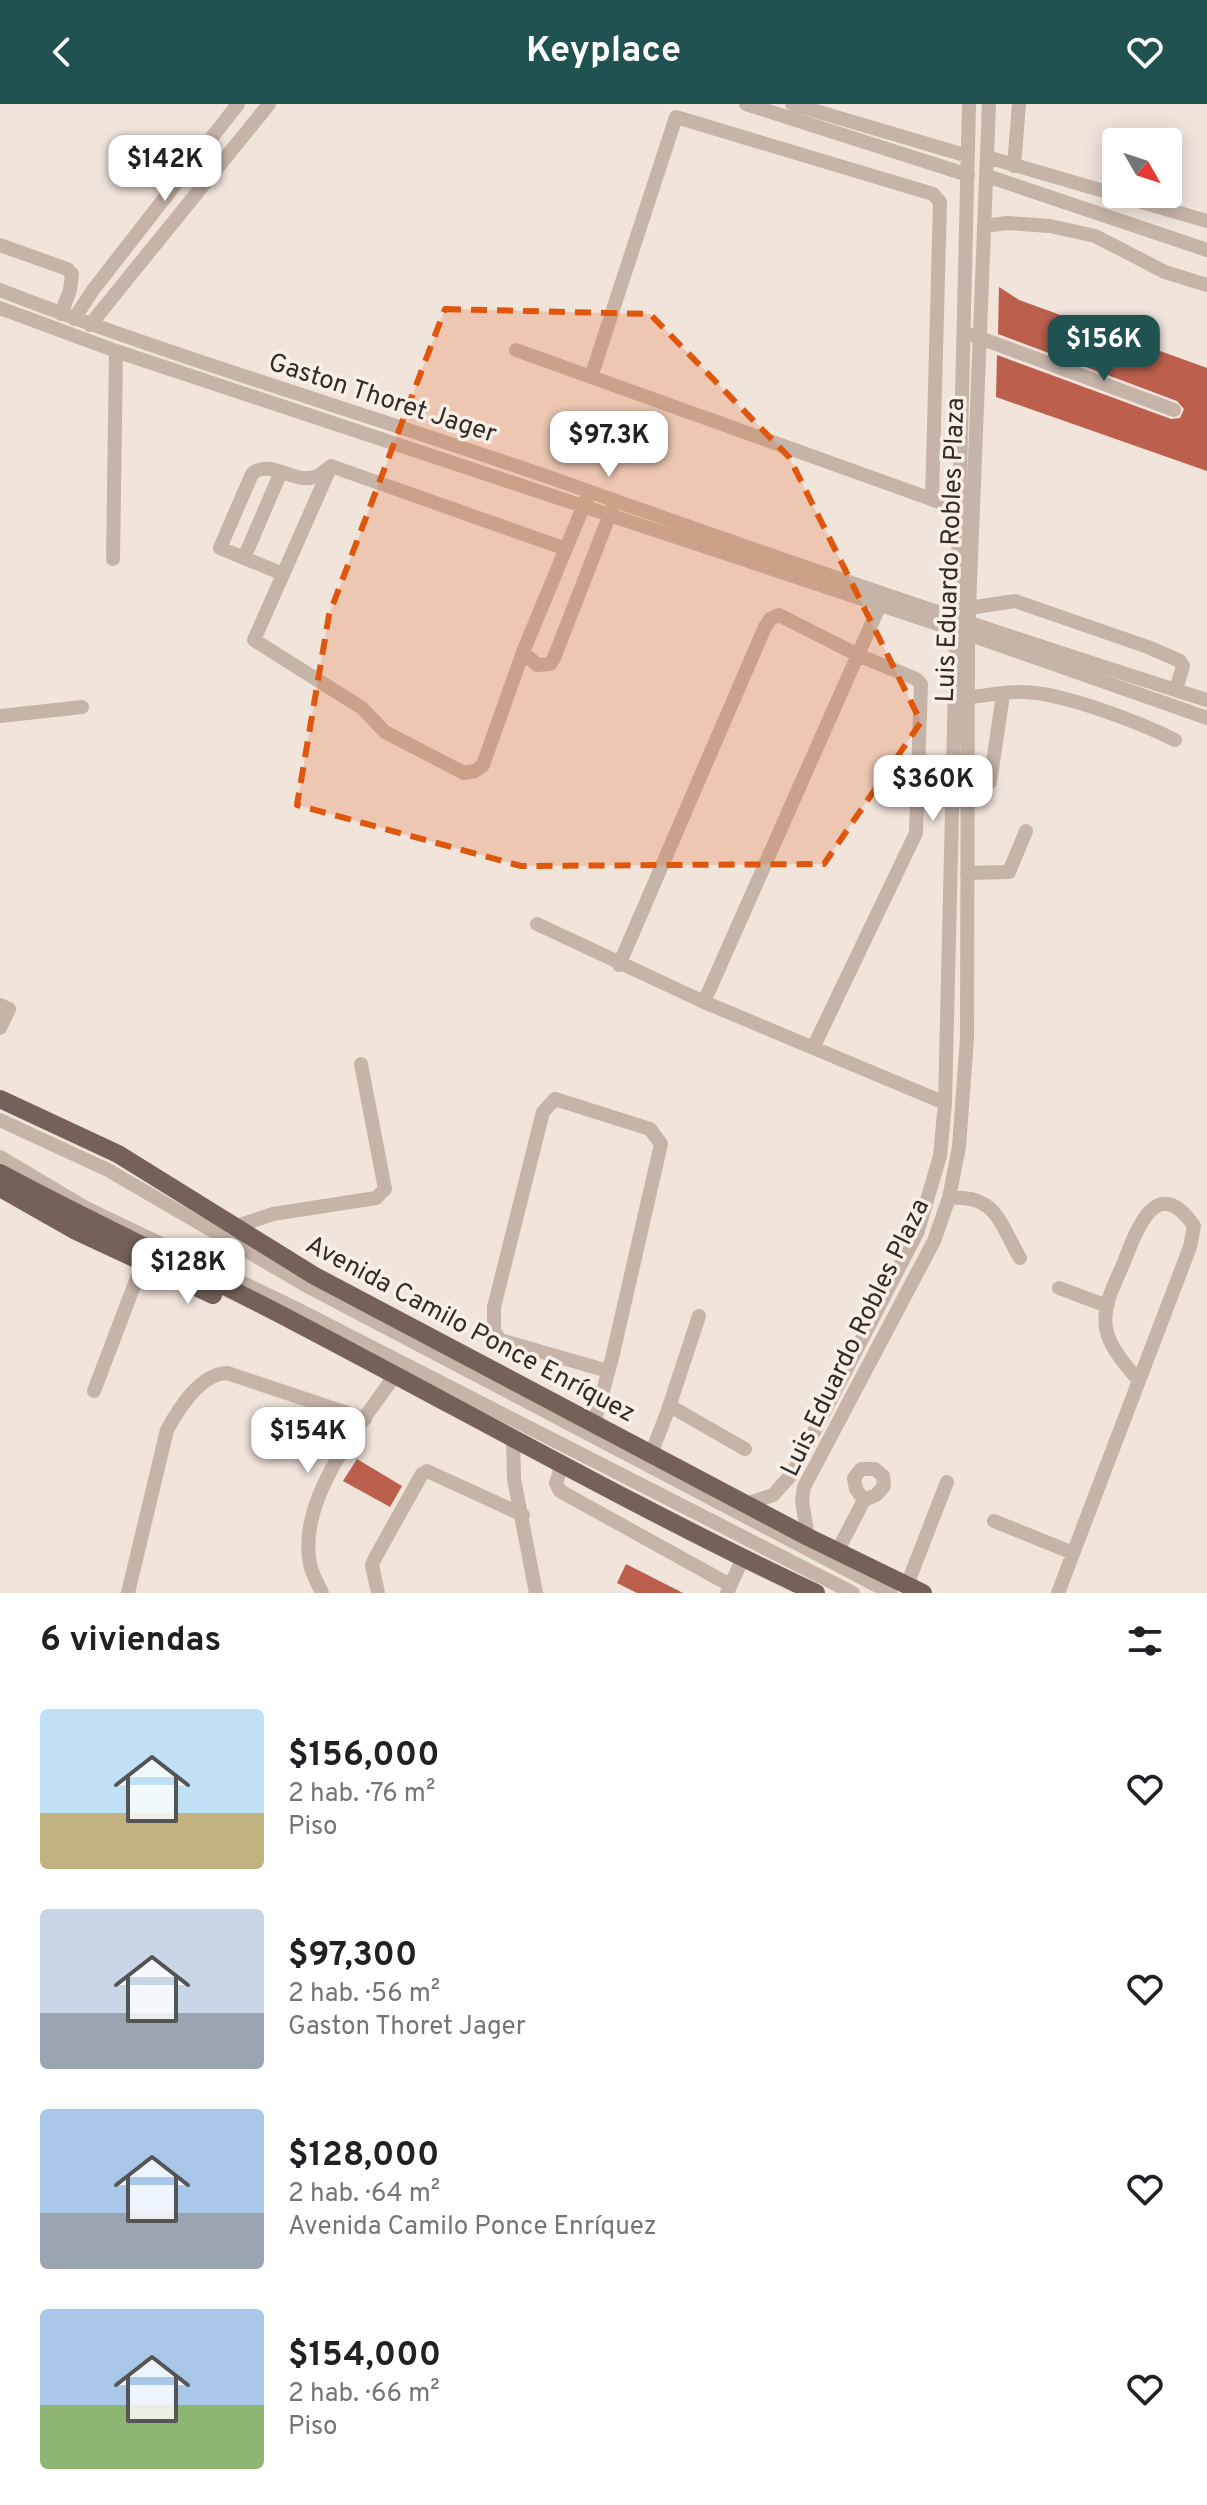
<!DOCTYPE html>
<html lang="es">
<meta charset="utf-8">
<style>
:root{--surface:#fff;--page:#f2f2f2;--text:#202124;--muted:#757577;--accent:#215252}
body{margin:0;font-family:Overpass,sans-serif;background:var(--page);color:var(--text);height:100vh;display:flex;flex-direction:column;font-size:30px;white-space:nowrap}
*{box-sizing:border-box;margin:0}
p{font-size:26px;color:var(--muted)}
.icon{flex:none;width:44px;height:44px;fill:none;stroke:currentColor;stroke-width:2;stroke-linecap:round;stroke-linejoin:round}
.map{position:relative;height:1489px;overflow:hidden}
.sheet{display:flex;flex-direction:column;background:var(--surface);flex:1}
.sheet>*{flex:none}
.needle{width:52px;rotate:129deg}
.buttons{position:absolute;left:1102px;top:24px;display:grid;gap:16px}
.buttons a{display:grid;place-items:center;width:80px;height:80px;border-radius:8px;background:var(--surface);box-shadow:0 4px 20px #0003;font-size:40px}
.price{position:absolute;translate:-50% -68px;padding:0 18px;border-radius:16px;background:#fff;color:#222;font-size:26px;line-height:52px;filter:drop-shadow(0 2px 4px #0008)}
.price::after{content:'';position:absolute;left:50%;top:48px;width:24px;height:18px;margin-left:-12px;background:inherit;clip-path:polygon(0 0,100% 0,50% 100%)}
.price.selected{background:var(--accent);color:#fff}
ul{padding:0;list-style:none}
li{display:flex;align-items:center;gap:24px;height:200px;padding:0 40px}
li span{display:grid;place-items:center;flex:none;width:224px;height:160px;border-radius:8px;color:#555}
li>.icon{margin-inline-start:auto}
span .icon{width:96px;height:96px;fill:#fffc;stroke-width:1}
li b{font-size:34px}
h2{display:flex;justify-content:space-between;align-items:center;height:96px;padding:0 40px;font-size:34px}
header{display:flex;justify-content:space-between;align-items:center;height:104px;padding:0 40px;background:var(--accent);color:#fff;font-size:36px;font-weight:700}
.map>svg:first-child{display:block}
.building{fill:#bc5f4d}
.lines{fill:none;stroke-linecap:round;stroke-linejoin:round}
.minor{stroke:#c7b4a8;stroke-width:14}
.major{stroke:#75615a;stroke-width:18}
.marked{fill:#df570d;fill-opacity:0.2;stroke:#df570d;stroke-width:6;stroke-dasharray:16 10;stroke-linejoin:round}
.labels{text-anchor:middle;stroke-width:7;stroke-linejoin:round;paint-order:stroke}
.street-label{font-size:26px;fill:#342b28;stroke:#f8efe7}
</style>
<header><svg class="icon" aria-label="back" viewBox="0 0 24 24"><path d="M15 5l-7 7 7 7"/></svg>Keyplace<svg class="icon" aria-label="heart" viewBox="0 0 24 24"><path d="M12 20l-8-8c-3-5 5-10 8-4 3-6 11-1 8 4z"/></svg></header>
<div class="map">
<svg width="1207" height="1489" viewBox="0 0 1207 1489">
<rect width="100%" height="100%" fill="#f0e4db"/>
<path class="building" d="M999,183L1019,196L1207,264V367L996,293L997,251L1171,315L1180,314L1184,305L1177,297L998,230Z
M357,1355L402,1382L390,1403L343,1377Z
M626,1460L683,1489H637L617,1479Z"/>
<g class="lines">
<path class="minor" d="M746,0L968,71
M792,0L968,52
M987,53L1207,117
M1014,62L1019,0
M987,72L1207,146
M985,122L1007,119L1050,122L1095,132L1165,168L1207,181
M0,141L67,165L72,170L70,186L61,210
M0,186C193,261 393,317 588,387C793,460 999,530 1207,596
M0,204L116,247L968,530L1207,614
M74,215L93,186L238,0
M90,221L269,0
M972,231L1174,306
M516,246L959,405
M591,273L676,13L933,90L940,98L932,396
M566,445L331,362L254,536L362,604L385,628L464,669L475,667L483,661L523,548L586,396
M244,454L281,368
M113,455L116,247
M283,470L220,444L252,370C269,354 294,380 314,373C320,372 326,366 331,362
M969,504L1015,497L1148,543L1180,557L1183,562L1176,586
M523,548L537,561L550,560L554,554L612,405
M968,593C986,592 1006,587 1024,588C1063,589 1139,618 1175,636
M0,612L82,603
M990,678L1003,591
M967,769L1009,768L1026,727
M537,820L704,898L945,999
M619,861L765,523L770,515L779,511L858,551L916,575L921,580L916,729L813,944
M704,898L880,501
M0,901L9,905L0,924
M0,1016L108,1066L307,1182L891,1489
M0,1053L86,1104L293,1203L853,1489
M949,1094C996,1090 999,1118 1020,1154
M237,1122L273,1110L376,1094L385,1085L361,960
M1059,1184L1107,1202
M94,1287L143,1158
M670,1302L745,1345
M594,1320L612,1254L661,1040L650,1025L555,995L543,1008L494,1203V1227L500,1236L608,1267
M513,1334L514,1375L536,1489
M651,1350L667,1309L699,1212
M562,1360L556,1379L560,1387L730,1481
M746,1400L773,1391L792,1370L918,1127L940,1052L945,999L969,0
M994,1417L1073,1449
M808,1433L802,1397L804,1383L934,1137L949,1094L959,1043L967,934L968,530L989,0
M837,1448L864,1396L876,1391L884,1382L883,1372L875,1365H861L854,1374L856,1385L864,1396
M907,1481L947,1378
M128,1489L167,1326C179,1304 200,1270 227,1269L365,1315
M322,1489C318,1480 312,1470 310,1460C297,1394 360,1322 395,1271
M378,1489L372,1461L375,1454L422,1370L427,1367L523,1411
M727,1489L743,1454
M1058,1489L1190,1143L1194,1122C1158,1069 1137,1123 1124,1158C1116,1178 1102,1201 1106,1224C1109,1243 1127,1263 1139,1277"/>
<path class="major" d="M0,995L118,1050L313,1171L808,1433L923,1489
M0,1069C96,1121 196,1166 293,1217C467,1308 638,1405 816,1489
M0,1084L74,1126L213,1191"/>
</g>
<path class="marked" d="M445,205L650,210L789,353L921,618L824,760L521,762L297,701L329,511Z"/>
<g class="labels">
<g class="street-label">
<text transform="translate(383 293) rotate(18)" y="9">Gaston Thoret Jager</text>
<text transform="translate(949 446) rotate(-88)" y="9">Luis Eduardo Robles Plaza</text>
<text transform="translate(471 1224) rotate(28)" y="9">Avenida Camilo Ponce Enríquez</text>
<text transform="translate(854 1233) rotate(-64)" y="9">Luis Eduardo Robles Plaza</text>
</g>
</g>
</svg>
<div class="buttons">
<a><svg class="needle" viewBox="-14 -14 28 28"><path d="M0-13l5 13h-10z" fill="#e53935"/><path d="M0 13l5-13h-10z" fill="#757577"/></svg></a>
</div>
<b class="price" style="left:165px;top:99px">$142K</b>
<b class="price selected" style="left:1104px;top:279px">$156K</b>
<b class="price" style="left:609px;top:375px">$97.3K</b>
<b class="price" style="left:933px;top:719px">$360K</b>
<b class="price" style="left:188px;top:1202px">$128K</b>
<b class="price" style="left:308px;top:1371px">$154K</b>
</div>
<section class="sheet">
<h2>6 viviendas<svg class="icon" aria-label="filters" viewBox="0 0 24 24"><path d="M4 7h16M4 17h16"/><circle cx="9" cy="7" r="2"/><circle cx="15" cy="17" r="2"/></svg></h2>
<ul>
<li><span style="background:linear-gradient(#bfe0f5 65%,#c2b280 0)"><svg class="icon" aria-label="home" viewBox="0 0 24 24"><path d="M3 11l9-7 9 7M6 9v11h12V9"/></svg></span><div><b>$156,000</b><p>2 hab. · 76 m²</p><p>Piso</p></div><svg class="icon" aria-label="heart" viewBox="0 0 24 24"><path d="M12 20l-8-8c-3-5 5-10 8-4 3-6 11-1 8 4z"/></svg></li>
<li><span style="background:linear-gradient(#c9d6e8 65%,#9aa5b1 0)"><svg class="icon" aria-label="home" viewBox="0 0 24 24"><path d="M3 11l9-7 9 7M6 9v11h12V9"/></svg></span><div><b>$97,300</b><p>2 hab. · 56 m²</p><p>Gaston Thoret Jager</p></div><svg class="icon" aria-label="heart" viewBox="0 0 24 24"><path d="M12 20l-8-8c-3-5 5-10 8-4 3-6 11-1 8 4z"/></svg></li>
<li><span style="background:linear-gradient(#a9c7e8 65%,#9aa5b1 0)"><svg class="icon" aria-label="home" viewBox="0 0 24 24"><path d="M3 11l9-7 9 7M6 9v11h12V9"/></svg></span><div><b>$128,000</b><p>2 hab. · 64 m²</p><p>Avenida Camilo Ponce Enríquez</p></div><svg class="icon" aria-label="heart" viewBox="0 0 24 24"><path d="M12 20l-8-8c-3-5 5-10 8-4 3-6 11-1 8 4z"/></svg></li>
<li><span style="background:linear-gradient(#a9c7e8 60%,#8fb573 0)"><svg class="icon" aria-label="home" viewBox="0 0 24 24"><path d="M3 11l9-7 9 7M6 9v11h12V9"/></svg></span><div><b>$154,000</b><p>2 hab. · 66 m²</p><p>Piso</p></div><svg class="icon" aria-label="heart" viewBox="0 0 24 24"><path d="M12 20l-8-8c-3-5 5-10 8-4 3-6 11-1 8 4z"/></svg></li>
</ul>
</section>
